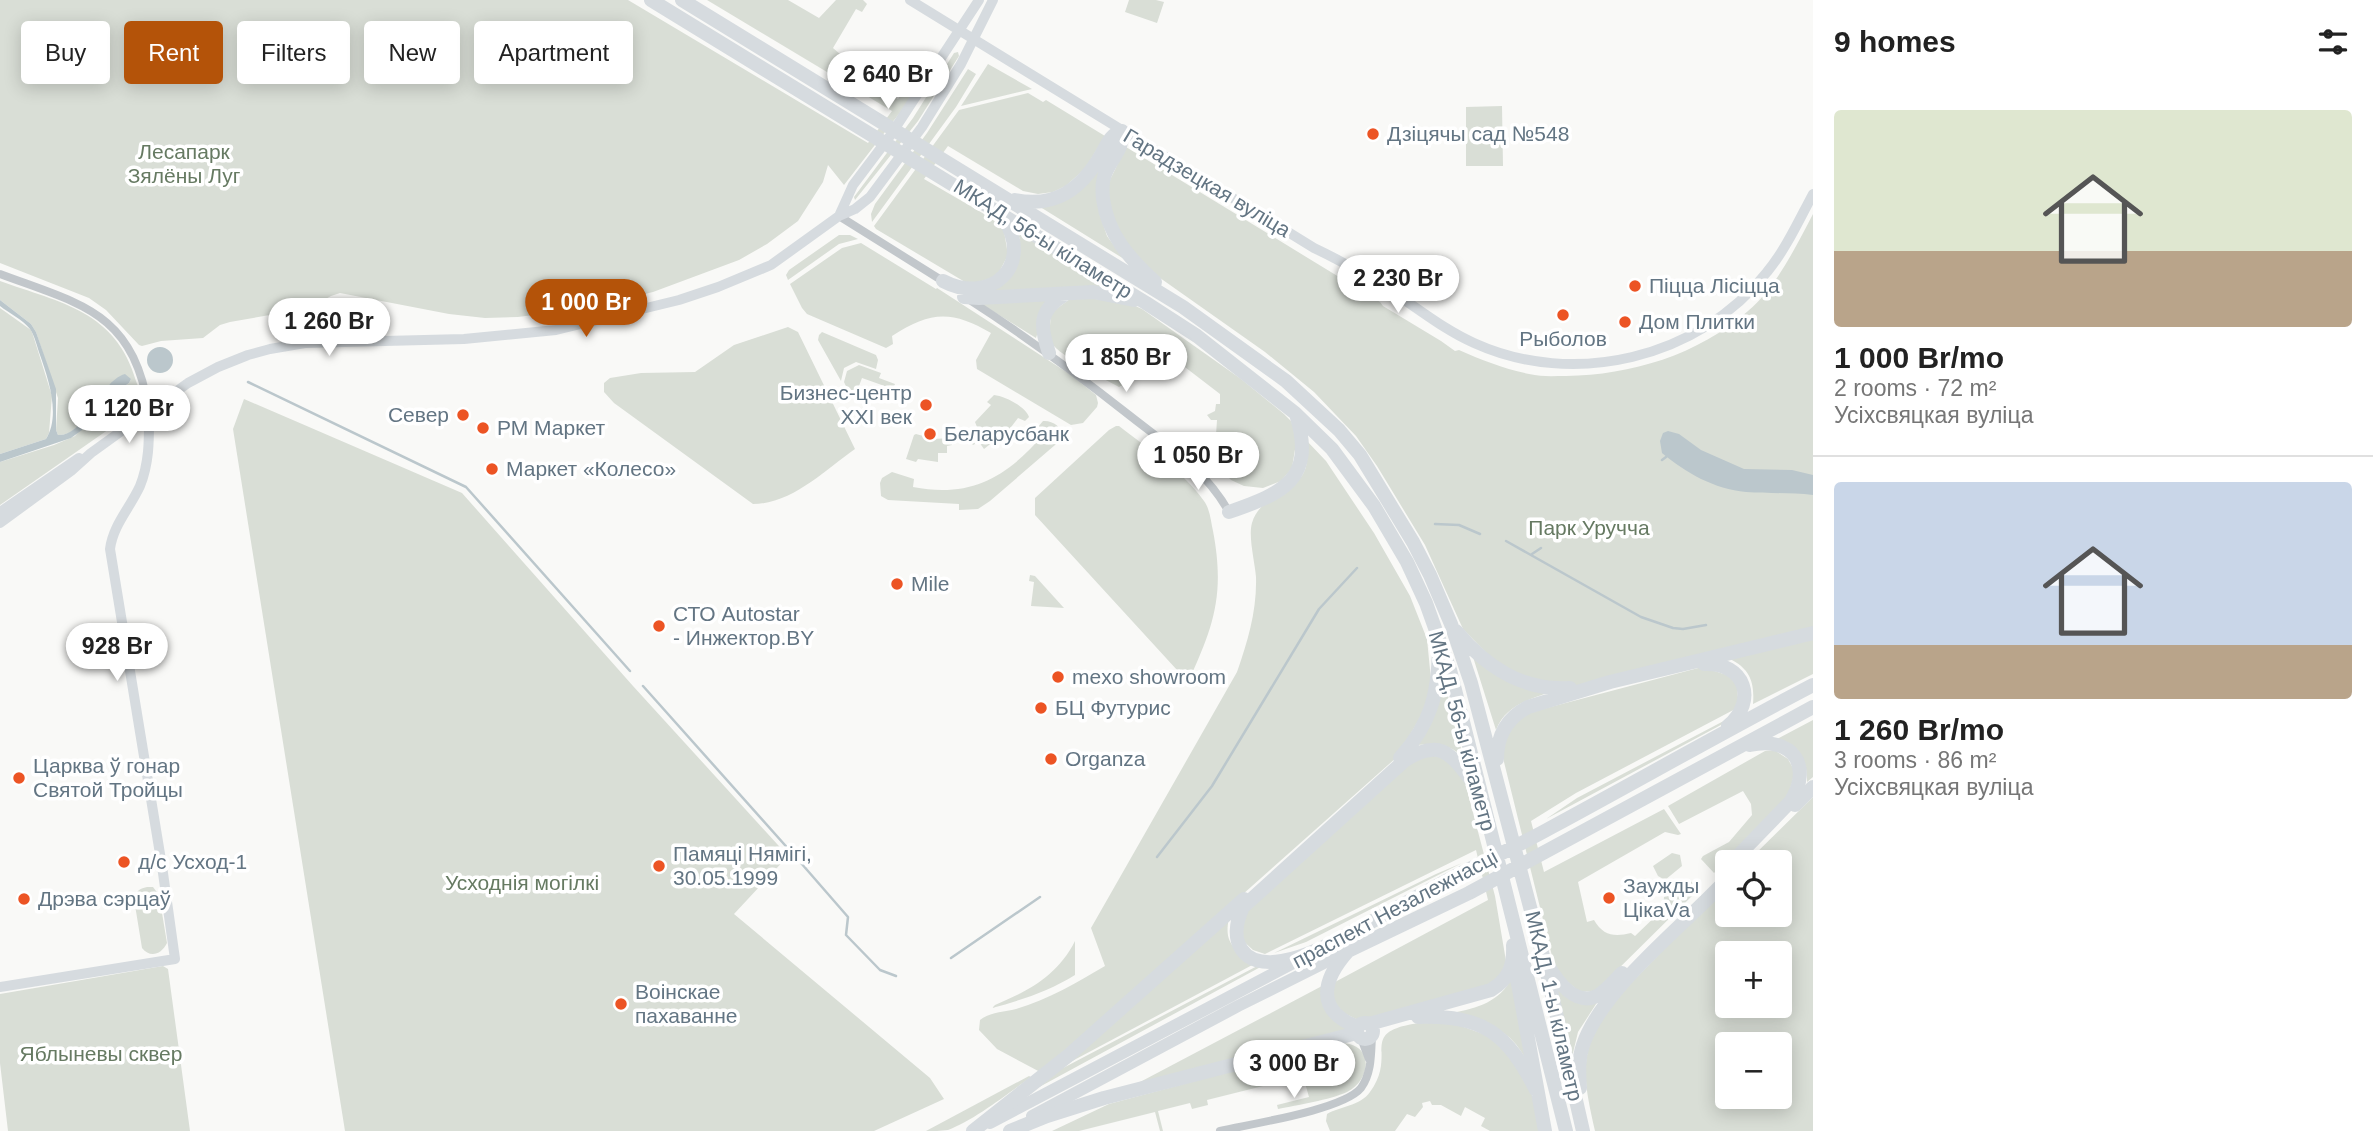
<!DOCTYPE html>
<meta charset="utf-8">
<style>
:root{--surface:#fff;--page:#f2f2f2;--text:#222;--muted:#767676;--line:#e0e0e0;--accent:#b45309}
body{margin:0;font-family:Arial,sans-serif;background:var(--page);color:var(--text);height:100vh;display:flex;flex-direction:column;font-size:26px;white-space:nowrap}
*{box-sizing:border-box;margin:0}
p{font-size:23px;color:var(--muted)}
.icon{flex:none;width:38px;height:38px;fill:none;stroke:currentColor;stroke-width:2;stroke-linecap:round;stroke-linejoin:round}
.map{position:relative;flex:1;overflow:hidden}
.side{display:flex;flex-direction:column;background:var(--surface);width:560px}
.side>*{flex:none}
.hud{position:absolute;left:21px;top:21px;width:665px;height:63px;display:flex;gap:14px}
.tools{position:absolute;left:1715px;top:850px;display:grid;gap:14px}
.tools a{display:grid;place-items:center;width:77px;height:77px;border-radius:7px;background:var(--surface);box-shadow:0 4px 18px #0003;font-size:35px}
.price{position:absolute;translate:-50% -60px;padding:0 16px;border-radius:24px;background:#fff;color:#222;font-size:23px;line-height:46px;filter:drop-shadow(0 2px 4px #0008)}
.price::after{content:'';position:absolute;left:50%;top:42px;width:21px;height:16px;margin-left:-10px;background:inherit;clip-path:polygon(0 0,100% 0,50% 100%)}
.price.current{background:var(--accent);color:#fff}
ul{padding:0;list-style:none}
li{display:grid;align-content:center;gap:14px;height:371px;padding:0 21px}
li+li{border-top:2px solid var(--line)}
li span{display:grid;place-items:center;height:217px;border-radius:7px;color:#555}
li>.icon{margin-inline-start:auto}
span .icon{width:126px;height:126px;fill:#fffc;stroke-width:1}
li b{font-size:30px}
h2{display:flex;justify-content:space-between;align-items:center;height:84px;padding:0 21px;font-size:30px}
.pill{padding:0 24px;border-radius:7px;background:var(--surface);box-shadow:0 4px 18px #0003;font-size:24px;line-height:63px}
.pill.current{background:var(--accent);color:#fff}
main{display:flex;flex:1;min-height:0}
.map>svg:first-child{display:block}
.green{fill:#d9ded6;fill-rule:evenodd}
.water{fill:#bbc7cc}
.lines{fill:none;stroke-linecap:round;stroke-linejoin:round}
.stream{stroke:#bbc7cc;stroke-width:2.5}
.street{stroke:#c2c7cb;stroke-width:8}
.secondary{stroke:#d6dbdf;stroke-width:10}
.primary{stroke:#d6dbdf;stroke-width:12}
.highway{stroke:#d6dbdf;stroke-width:14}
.poi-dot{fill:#ec5424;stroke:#fff;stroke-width:2.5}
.labels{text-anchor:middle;stroke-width:7;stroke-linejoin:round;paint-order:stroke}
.poi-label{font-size:21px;fill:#637583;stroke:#fff;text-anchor:start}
.park-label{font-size:21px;fill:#667a62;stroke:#fff}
.street-label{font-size:21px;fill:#637583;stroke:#fff}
</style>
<main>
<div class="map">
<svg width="1813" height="1131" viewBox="0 0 1813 1131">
<rect width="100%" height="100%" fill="#f9f9f7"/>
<path class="green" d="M0,0H628L868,143L892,111L707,0H788L819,18L836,0H863L867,4L862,12L856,9L833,48L840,54L846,68L898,99L903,91L912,97L844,185L828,165L823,182L798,221L767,244L739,260L653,292L587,308L518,317L485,318L449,314L340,293L331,296L300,313H281L230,322L220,325L203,338L161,341L142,346L139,345L106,310L89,298L0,263Z
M1129,0H1156L1164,2L1157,23L1125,12Z
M958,52L959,56L918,121L855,200L854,197L913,118L954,53Z
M988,64L1032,89L961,106Z
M968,69L976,74L956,107L872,222L871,214L875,204L927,133Z
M1028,93L1043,102L1046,100L1105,136L1078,180L1053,192L1038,194L1023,191L948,146L924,179L1003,225L1008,255L997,276L970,285L876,229L874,226L959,110Z
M1502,106L1503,166H1466V107Z
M1112,144L1100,215L1107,236L1124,259L1037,205L1046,204Z
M1126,147L1380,302L1383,306L1441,341L1455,351L1459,350C1481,360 1505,369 1529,374C1542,377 1553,376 1566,376C1631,375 1698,355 1748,311C1777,286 1795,248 1813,214V630L1581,685H1554L1501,668L1463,629L1425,545L1377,466L1356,436L1314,392L1265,352L1153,273L1137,258L1113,222L1107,186Z
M1016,229L1119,292L990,293L1019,249L1020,239Z
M839,235H850L858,239L839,244L788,280L786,275L789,270Z
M861,243L936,289L937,288L1071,375L1096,395L1098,403L1097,407L1083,423L1071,425L977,369L976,360L991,333C952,310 930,311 892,336L893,344L886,348L807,314L802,308L790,284L842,248Z
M0,281C61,303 116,311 136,381C140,392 144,401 135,411L0,505V462L54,445L75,436L110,396L129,383L131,379C124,381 114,382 109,385C90,398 85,436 58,435L56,430L58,398L36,332L31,324L0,300Z
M1074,296L1131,304L1142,309L1241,379L1284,414L1291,421L1297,437L1292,468L1281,481L1263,488L1244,486L1231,480L1203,451L1208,446H1222V435H1216L1217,420H1211L1207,415L1215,411L1216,404H1220V394L1177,361H1168L1155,367L1151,362L1125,374L1128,382L1119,387L1087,370L1091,363L1077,351L1071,359C1046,343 1049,341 1051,313Z
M1049,298L1036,338L978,302Z
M0,308L31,330L33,335L52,396L49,433L46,439L0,454Z
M788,327L798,332L855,449C825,470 792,504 753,504L614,403L604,392V383L610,378L641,373L695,372L734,345Z
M822,332L876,355L878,360L876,369L856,362L844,368L841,381L818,340L819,335Z
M859,365L881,373L879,378L895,384L893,389L862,378L856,394L851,397L844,382L847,371Z
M994,395C1005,396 1026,407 1029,417L1025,421L1018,418L1002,439L999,437L984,449L979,442L973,445L969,440L964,443L961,435L977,427L975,422L991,405L987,402Z
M244,399L462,493L633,686L788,856L734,914L930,1078L944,1099L874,1131H345L233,429Z
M1043,421C1053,420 1064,428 1062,439L990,501L978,509L959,510V504L888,500L881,496L880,483L882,478L892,472L914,479L913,487C970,498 1006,478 1043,435L1038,427Z
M1116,426H1119C1148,449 1182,470 1204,501C1210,509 1211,522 1213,531C1225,594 1214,626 1188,682L1035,515V498L1109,430Z
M916,434L934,439L951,438L952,445L947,446V453H938V462L918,459L916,462L906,459L914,435Z
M1306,440L1326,461L1374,533L1410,596L1427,639L1432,690L1428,704L1397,757L1042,1073L997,1049L979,1030L980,1020C990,1012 1004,1012 1016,1009C1049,999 1076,983 1105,966L1091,928L1237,672C1248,641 1257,610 1256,577C1255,563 1248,536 1252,523C1263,485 1317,499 1306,440Z
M1030,575L1035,576L1064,608L1031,606L1034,582L1029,581Z
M1813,637V674L1753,704C1755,679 1748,667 1726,657Z
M1473,657L1547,693C1525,701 1505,707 1496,730Z
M1702,667L1736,678L1739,707L1576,793L1531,821L1544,872L1664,809L1681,834L1678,835L1665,832L1578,882L1587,922L1594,920C1603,936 1615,937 1631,933L1635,936L1663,909L1664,897L1681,881C1692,877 1697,886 1693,895L1600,987L1595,991L1580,992L1558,974L1553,960L1504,762C1500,737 1508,731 1524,714Z
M1443,676L1464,760C1453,744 1436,743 1417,745Z
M1737,714L1732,719L1546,819L1577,798Z
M1813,720V777L1807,782C1808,757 1795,752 1777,739Z
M1774,750L1788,759L1795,772L1787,800L1714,873L1701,859L1703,856L1729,842L1752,815L1751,804L1743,791L1679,824L1668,806L1765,751Z
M1423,755L1444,757L1463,775L1495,896L1506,961L1503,970L1493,985L1444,1002L1362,1022L1338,1010L1332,993L1335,982L1488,900L1476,850L1265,954L1253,950L1240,938L1244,913L1408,764Z
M1813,797V1131H1595C1583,1077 1577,1051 1612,1003L1727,884V915H1780V863H1746ZM1727,954H1780V1006H1727ZM1727,1045H1780V1097H1727Z
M1672,853L1680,855L1682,866L1665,880L1658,876L1653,866Z
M1462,863L1306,942L1274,953L1436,874Z
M147,887H153L159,895L167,943C161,955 150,958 142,948L134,899C136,891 139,889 147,887Z
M1229,918C1223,945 1236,950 1256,963L1046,1075Z
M1075,941V975C1049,991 1022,1000 992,1008L995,1005C1029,991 1058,975 1075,941Z
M1261,964H1266L1019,1098L1046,1077Z
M163,966L168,969L190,1131H8L0,1063V994Z
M1512,978L1525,1058C1509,1027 1483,1022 1452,1013C1478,1008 1499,1002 1512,978Z
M1322,986V996L1347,1030L1123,1091Z
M1557,989L1598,1001L1578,1032L1572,1057Z
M1436,1021L1453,1023L1494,1038L1529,1080L1539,1131H1490L1481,1126L1485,1118L1465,1107L1461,1116L1441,1105H1432L1430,1101L1422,1103L1423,1107L1415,1117L1407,1114L1395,1131H1330L1326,1121L1327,1114C1341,1106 1360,1106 1370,1092C1401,1050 1349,1029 1436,1021Z
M1338,1043C1374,1041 1373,1079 1347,1092C1330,1100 1297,1105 1278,1109L1277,1105L1309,1097L1303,1076L1207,1100L1208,1105L1192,1109L1190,1103L1158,1111L1163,1131H1160L1155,1112L1079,1131H1052L1109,1104Z
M1029,1076L1031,1077C1009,1093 973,1121 948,1130C941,1131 933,1131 926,1131Z"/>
<path class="water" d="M0,300L31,324L36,332L56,389V430L58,435C87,436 98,382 125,374L131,379L129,383L110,396L82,430L71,438L0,462V454L46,439C61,415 48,378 40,355C37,347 35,336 30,329C23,320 9,313 0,306Z
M147 360a13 13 0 1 1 26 0a13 13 0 1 1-26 0Z
M1668,431L1679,434L1701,450L1744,469L1792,470L1813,475V495C1791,492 1768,494 1746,492C1714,489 1686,473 1662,453L1660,441L1663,433Z"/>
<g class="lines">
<path class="stream" d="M248,382L466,487L630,671
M1662,460L1666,457
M1435,524L1459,525L1480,534
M1506,541L1641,617L1673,628L1683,629L1706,625
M1532,554L1541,548
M643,686L792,853
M1157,857L1212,786L1319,609L1357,568
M801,863L848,917L846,935L880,970L896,976
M951,958L1040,897"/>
<path class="street" d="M839,216L946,283
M0,274C83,305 133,312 149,411
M968,299C1024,335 1077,374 1129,415C1167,445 1205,469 1229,512
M1361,1038L1369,1059
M1220,1131C1250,1124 1343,1110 1361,1088C1372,1073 1371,1053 1372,1035"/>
<path class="secondary" d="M910,0L1314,248C1346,263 1376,281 1406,301C1428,316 1449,332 1474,343C1573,388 1699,359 1767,272C1786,249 1799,220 1813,194
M839,216L853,185L890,136L979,0
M0,512L79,458
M0,523L71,471L91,453L188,383L218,367L248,355L270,349L305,343L464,339L556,330L679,300L718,287L771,265L839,216L855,209L870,197L922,127L961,64L993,0
M0,987L175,959L162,866L110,549C113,525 130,508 140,486C150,461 149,437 149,411"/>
<path class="primary" d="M1032,1116L1238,1006L1348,951
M990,1123L1299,960"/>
<path class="highway" d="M651,0L1146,303L1197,336L1295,413L1332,449L1374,506L1407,562L1426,603L1450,670L1566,1131
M682,0L1183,307L1286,381L1339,430L1360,455L1413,542L1430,575L1451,624L1471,683L1544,960L1583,1131
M1015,200C1056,208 1081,189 1101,155C1107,145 1110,134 1122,131C1124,148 1112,158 1106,172C1102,180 1102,190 1103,199C1108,235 1129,258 1155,282
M943,281C991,306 1034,265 1004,219
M964,297L979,298L1093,292L1134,300
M1049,353C1040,326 1038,311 1064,295
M1229,512C1284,493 1316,479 1296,414
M1456,631C1486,667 1522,691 1570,688
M1704,664C1745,662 1758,701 1728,726
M1400,758C1431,723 1438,695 1439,649
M1497,759C1497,735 1507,718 1528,707L1610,682L1813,633
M1475,785C1452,756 1442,736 1404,761L1243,907C1227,941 1242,968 1282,961C1311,956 1335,941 1360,928C1389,912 1419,896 1448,880C1483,862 1518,846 1552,827C1639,780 1725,731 1813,685
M1795,805L1813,787
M1731,863L1791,801C1813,765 1792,736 1750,745
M1514,962L1545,1131
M1549,967C1558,982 1576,1006 1597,996C1606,991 1615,980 1622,973
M1418,1017C1484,1015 1507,1033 1536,1090
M1357 1031a8 8 0 1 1 16 0a8 8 0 1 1-16 0Z
M1369,1024L1491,990C1509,979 1514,966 1513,945
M1358,1027C1315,1011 1322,980 1348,951L1469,893L1813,707
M1580,1088C1579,1073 1578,1059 1583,1045C1602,988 1686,924 1727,879
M973,1131L1069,1055L1244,899
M1010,1131L1047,1116L1104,1098L1357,1033"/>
</g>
<g class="poi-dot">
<circle cx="1373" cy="134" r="7"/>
<circle cx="1635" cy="286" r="7"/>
<circle cx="1563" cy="315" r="7"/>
<circle cx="1625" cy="322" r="7"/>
<circle cx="926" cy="405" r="7"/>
<circle cx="463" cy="415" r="7"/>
<circle cx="483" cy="428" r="7"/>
<circle cx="930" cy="434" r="7"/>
<circle cx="492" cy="469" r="7"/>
<circle cx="897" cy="584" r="7"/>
<circle cx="659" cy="626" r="7"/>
<circle cx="1058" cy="677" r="7"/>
<circle cx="1041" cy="708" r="7"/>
<circle cx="1051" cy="759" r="7"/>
<circle cx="19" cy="778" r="7"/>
<circle cx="124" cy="862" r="7"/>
<circle cx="659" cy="866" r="7"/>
<circle cx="1609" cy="898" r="7"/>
<circle cx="24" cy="899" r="7"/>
<circle cx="621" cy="1004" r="7"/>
</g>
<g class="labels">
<g class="poi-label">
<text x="1387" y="141">Дзіцячы сад №548</text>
<text x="1649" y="293">Піцца Лісіцца</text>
<text x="1639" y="329">Дом Плитки</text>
<text x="1563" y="346" text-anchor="middle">Рыболов</text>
<text x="912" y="400" text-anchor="end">Бизнес-центр<tspan x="912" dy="24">XXI век</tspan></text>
<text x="449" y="422" text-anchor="end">Север</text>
<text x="497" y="435">РМ Маркет</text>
<text x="944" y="441">Беларусбанк</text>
<text x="506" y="476">Маркет «Колесо»</text>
<text x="911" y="591">Mile</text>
<text x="673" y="621">СТО Autostar<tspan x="673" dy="24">- Инжектор.BY</tspan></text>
<text x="1072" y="684">mexo showroom</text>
<text x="1055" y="715">БЦ Футурис</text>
<text x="1065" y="766">Organza</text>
<text x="33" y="773">Царква ў гонар<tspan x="33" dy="24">Святой Тройцы</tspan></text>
<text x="673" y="861">Памяці Нямігі,<tspan x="673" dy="24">30.05.1999</tspan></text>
<text x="138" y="869">д/с Усход-1</text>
<text x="1623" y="893">Заужды<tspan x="1623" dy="24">ЦікаVа</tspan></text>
<text x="38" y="906">Дрэва сэрцаў</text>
<text x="635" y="999">Воінскае<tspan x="635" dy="24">пахаванне</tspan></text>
</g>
<g class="park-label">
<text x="184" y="159">Лесапарк<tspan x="184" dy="24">Зялёны Луг</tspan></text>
<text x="1589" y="535">Парк Уручча</text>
<text x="522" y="890">Усходнія могілкі</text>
<text x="101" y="1061">Яблыневы сквер</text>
</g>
<g class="street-label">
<text transform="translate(1207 183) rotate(31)" y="7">Гарадзецкая вуліца</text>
<text transform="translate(1043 239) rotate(32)" y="7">МКАД, 56-ы кіламетр</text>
<text transform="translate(1462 731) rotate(75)" y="7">МКАД, 56-ы кіламетр</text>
<text transform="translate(1395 909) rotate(-28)" y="7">праспект Незалежнасці</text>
<text transform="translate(1554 1006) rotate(77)" y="7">МКАД, 1-ы кіламетр</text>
</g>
</g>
</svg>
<div class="tools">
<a><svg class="icon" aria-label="locate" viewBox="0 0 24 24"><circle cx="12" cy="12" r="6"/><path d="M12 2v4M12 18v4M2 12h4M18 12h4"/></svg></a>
<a>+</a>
<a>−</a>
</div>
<b class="price" style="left:888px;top:111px">2 640 Br</b>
<b class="price" style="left:1398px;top:315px">2 230 Br</b>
<b class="price current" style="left:586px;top:339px">1 000 Br</b>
<b class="price" style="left:329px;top:358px">1 260 Br</b>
<b class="price" style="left:1126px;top:394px">1 850 Br</b>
<b class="price" style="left:129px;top:445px">1 120 Br</b>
<b class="price" style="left:1198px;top:492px">1 050 Br</b>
<b class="price" style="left:117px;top:683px">928 Br</b>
<b class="price" style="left:1294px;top:1100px">3 000 Br</b>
<div class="hud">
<a class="pill">Buy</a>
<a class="pill current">Rent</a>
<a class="pill">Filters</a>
<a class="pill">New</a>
<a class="pill">Apartment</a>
</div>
</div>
<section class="side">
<h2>9 homes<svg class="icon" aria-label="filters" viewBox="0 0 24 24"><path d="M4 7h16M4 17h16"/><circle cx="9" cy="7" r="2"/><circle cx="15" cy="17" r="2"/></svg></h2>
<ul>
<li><span style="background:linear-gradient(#dfe7d0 65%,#b9a48a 0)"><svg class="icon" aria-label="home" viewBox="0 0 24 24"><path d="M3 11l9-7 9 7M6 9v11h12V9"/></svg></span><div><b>1 000 Br/mo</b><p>2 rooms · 72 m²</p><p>Усіхсвяцкая вуліца</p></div></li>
<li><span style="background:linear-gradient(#c9d6e8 75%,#b9a48a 0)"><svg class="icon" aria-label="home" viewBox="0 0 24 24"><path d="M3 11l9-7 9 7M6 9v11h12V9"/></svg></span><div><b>1 260 Br/mo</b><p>3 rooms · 86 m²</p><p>Усіхсвяцкая вуліца</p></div></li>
</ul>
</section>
</main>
